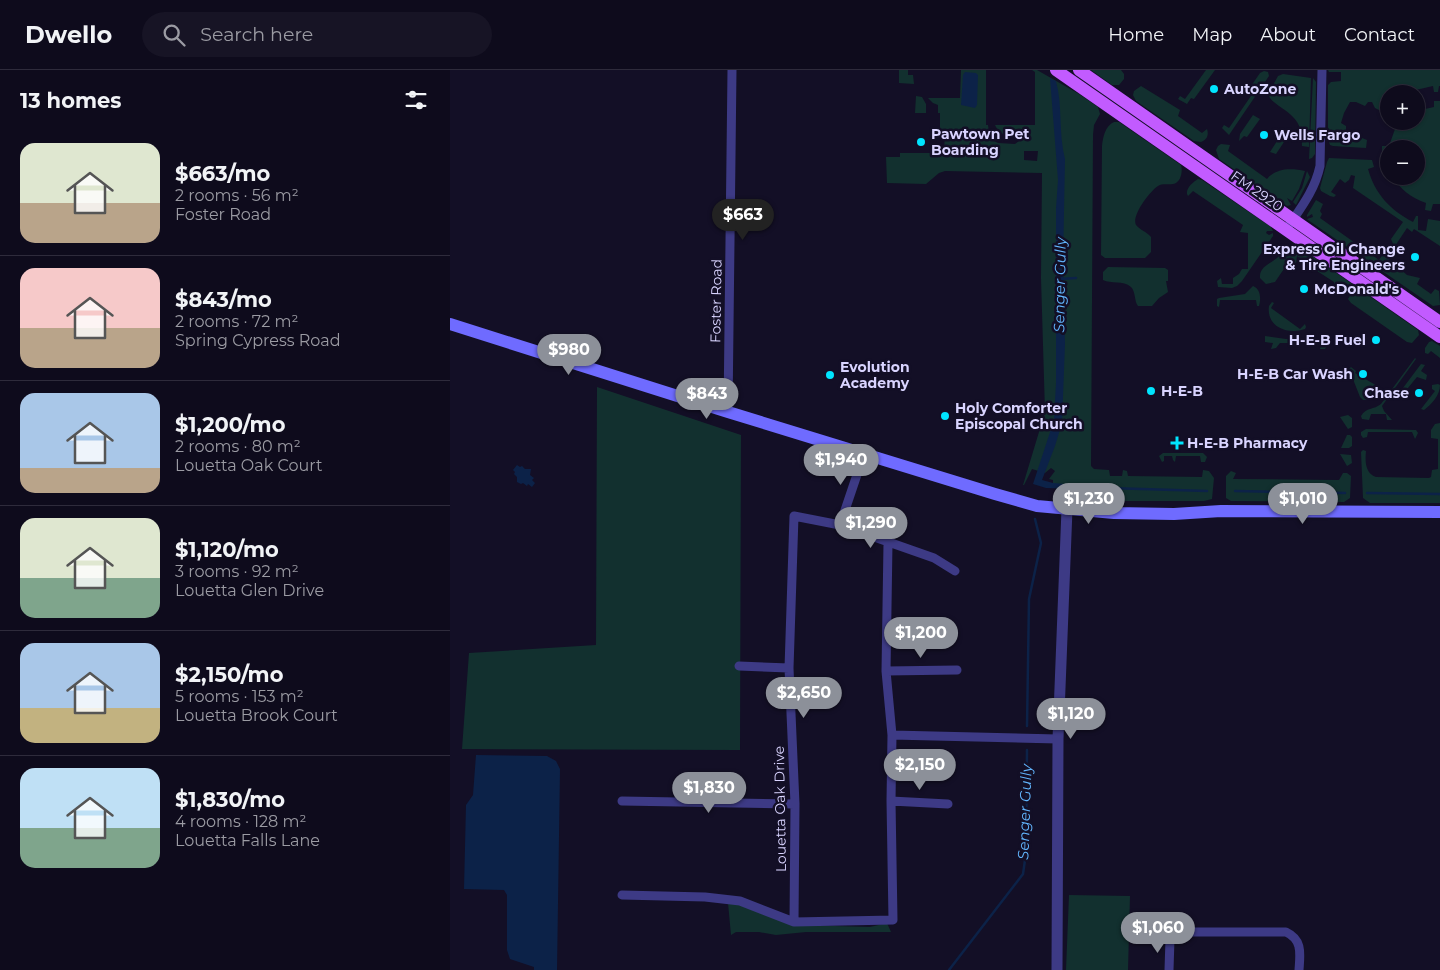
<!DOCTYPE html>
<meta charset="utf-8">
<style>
:root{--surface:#0e0b1c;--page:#171425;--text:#f1f3f6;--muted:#9b9ba3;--line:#2e2b3b;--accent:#8c9099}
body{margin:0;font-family:Montserrat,sans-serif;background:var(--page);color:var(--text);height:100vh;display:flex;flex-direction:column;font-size:19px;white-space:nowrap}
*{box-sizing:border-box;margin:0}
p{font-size:16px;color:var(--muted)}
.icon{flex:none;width:28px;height:28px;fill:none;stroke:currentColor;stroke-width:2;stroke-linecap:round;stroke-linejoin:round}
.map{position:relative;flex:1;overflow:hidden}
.drawer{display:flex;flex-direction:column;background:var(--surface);width:450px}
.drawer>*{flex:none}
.controls{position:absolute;left:930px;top:15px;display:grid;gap:10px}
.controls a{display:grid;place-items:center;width:45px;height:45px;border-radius:50%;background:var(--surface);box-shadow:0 1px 4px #0004,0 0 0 1px var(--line);font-size:25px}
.price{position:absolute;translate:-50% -42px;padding:0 11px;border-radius:18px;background:var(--accent);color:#fff;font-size:16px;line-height:32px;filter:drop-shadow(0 1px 2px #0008)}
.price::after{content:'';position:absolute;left:50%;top:30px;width:15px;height:11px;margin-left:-8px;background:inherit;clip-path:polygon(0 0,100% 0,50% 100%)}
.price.current{background:#222;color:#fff}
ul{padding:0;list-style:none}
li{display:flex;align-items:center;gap:15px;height:125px;padding:0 20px}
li+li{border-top:1px solid var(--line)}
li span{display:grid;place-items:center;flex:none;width:140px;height:100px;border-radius:15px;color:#555}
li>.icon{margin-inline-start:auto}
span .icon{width:60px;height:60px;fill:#fffc;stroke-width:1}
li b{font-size:21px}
h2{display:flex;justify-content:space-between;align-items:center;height:60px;padding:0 20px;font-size:21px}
header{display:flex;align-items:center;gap:30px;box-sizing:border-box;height:70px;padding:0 25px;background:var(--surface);border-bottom:1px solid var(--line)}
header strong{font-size:24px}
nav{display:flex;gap:28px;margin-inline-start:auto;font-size:18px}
.search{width:350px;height:45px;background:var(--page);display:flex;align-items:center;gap:12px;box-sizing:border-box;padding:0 18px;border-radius:28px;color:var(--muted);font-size:19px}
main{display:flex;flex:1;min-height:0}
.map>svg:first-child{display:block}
.green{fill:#12302f;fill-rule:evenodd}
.water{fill:#0c2248}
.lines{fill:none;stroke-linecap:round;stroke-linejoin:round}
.stream{stroke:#0c2248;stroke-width:2.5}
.minor{stroke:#3d3a85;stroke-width:9}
.tertiary{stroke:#3d3a85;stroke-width:11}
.secondary{stroke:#6f6bff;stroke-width:12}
.primary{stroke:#c25bff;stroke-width:12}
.poi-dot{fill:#00e5ff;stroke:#130f26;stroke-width:2}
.labels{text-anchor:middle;stroke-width:5;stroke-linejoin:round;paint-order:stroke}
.poi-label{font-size:14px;font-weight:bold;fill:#d9d4ff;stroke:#130f26;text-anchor:start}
.street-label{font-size:14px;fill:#d9d4ff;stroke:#130f26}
.water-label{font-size:15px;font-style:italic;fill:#62b6ff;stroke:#130f26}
</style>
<header>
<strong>Dwello</strong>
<div class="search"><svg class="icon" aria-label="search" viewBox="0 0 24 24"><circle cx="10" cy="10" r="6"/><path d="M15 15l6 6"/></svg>Search here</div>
<nav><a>Home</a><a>Map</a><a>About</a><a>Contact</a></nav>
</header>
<main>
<section class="drawer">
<h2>13 homes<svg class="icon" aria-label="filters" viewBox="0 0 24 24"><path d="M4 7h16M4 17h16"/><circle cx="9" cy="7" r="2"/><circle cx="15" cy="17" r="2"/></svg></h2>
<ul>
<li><span style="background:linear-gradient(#dfe7d0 60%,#b9a48a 0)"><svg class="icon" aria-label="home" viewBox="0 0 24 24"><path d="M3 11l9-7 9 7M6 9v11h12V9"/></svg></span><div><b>$663/mo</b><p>2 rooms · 56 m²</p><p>Foster Road</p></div></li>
<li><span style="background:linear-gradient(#f6c9c9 60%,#b9a48a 0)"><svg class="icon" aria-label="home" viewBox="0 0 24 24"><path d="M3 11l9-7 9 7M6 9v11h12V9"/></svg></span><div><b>$843/mo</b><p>2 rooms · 72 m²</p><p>Spring Cypress Road</p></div></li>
<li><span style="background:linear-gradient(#a9c7e8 75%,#b9a48a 0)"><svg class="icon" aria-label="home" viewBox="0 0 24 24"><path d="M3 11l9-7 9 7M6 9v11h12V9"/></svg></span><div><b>$1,200/mo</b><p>2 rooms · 80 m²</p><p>Louetta Oak Court</p></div></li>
<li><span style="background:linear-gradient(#dfe7d0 60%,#7fa58c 0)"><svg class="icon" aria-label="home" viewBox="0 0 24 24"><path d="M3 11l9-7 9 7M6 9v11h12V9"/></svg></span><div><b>$1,120/mo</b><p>3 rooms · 92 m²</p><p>Louetta Glen Drive</p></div></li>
<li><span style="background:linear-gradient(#a9c7e8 65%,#c2b280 0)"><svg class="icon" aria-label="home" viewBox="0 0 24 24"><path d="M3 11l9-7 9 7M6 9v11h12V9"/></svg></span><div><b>$2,150/mo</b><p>5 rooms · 153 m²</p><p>Louetta Brook Court</p></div></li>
<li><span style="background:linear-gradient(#bfe0f5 60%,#7fa58c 0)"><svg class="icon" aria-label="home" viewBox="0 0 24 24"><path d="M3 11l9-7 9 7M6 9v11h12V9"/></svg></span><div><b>$1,830/mo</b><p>4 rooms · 128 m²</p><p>Louetta Falls Lane</p></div></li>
</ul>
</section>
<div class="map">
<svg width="990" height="900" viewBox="0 0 990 900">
<rect width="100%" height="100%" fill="#130f26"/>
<path class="green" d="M449,0H458V5H463L464,14L449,13Z
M511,0H536V55H538L540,69L548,73L565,74L573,68C560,65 551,68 545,55H585V2L582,0H587L629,24L648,37L650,44L644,55L643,65L641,396L644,399L659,400L660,406H672L673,400L677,401L678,406L752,407L753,400L759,401L764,408L762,429L754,431H669L608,425L607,419L603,416V410L599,409L605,401L601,398L595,403L582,399L574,415H573L595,342L591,208L592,103L495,101L489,103L476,114L437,113L436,87H450V83H494L495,62H490V43H488V35L483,33L478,28H510ZM574,81H588L587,91L574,90Z
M641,0H671L674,4V9L669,15H662Z
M756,0H765L744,29L741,28L737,34L728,29L730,26L735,29Z
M878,0H990V16H989L988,22H984L983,16L957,22L958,24H939V33L931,41L925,38L922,32H918L915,36L906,32H900L894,43L891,53L896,56V61L906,70L912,68L917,70L916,78L883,76L880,75L878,69V15L881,12L891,11V2H879Z
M814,1L818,2L819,6L779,65L772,58L774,55L779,58L803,23L799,19L810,3Z
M833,4L861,8L859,77L852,76C852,54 847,48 829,36C824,32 820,30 818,24L828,6Z
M863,8L866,12L865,84L862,88L859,89Z
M691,16L730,40L728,46L752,63L757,59C759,65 757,70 751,72L744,71L686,31L683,25L684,21Z
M466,26L472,27L476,34V43H465Z
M984,31H990V134H983L981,141L975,140L976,133C960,127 951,120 942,106H966V79H939V96L937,91H932V76H939L945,59L941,55L944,51L949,53L952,51H966V41L984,37Z
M803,45L810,49L797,67L794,66L789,71L790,64Z
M664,52H669L731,95C733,101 731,113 723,114C717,115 713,113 708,116C700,121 681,146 686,155C690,160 697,162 701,167V182L695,188H655L651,185L652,76C653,67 655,56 664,52Z
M829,68L834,72L826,84L820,82Z
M771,74L780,75L778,81L817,109C826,98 841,98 855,101L849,119L842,131L837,128L841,135L837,136L769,89L766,80L768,76Z
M879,88L922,90L924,97L918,99C925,124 940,140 963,152L966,146H968V160L976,161L978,149L990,151V182V176L964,159L962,162L957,158L943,179L947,183L941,180L943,174L941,169L953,152L903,118L905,106L901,105L899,110L895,113L890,109L881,122L886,125L884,127L880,126L871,121L870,118L877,92Z
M857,101L860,107L846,135L843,132L852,118Z
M748,109L752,110L821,157L823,161H817L816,163L819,165L823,163V166L792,211L787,216L782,218L768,217L767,211L771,208L772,214H783V208L789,204L792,199H798V163L790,162L793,155L743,121L738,126L737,124C736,118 743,112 748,109Z
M866,130L873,134L870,141L872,144L870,148L929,190L933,184L957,205L970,208L967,214L981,224L985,219L989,221L990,235L983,236L858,150L857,149L863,147L862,144L857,147V145Z
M841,174L839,179L840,180L844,179L843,174H845L968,260L969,265L962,273L957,272L901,233L898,229L901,224L889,216L884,219V212L861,197L859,202L857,200L858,194L847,186L846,193L840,190L825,212L816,214L810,208C809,197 820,194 827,188C833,183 834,176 841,174Z
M658,197L715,198L718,200V211H716L718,222L709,228L702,236H688C684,231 686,222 681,217C673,210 661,214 653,210V202Z
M803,216C811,219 811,229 809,236H807L806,230H770L769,237L767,236V229L769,228L795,224Z
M822,232L824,233L821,238L850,259L855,254L856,257L855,259C838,265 816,257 819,236Z
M815,266L836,269H871L875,270L877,276L875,279H870L871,275L869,273H830L826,278L821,279L823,273L815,272Z
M982,271L990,276V288L981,281L978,284L975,283V278L979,272Z
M965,288L966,289L932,336L934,341L942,350H937L936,344H921L919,350L912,349L911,346C916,337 924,340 931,334Z
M971,294L975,295L971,301L977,305L976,310L967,307L953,324V318Z
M901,297L906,301L905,303L929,317V322L922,330H913L910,327L899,299Z
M988,314L990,315C990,325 982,334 974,340L971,339L985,321L982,319V315Z
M147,317L291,365L290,680L12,679L19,583L146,575Z
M898,345L902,348V357L898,359L890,347Z
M990,353V433H920L913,428L911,382L913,380L916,381C915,391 915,403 926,407L979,408L981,407L982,400L988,399V369L981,368V360L985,354Z
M916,359L966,360L968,363L965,369L962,362H918L917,367L913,368L911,365V362Z
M897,365H900L902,367V376L899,378H891Z
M713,383H753L757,387L755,392H751L750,386H726L725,392L723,390L722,386H714V391L712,392L709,386Z
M890,384L901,385L902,393L897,396Z
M781,401L786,403L783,409L889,410L893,403H897L901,406L900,428L894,432L781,431L776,428V406Z
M619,825L680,826L678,900H616Z
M278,833L292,835L349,855L420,857L437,853L441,862H356L326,865L309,862H286L281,865Z"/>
<path class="water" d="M515,2L526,3L528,5L527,35L525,38L511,35L513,5Z
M600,8L606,11C613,37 608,62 615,89L613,195L615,274L612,353L605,376L592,410L603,413L628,415V419L596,418L583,414L604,350L606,313V138L608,110Z
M67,395L70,397L72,396L75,399H81L80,405L84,408L82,410L85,413L82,417L78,414L77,416L73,413L71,414L67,412V407L64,404L65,402L63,400Z
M26,685L97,686L106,691L110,699L107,900H84V897L60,889L57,880V825L54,820L14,819L16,735L23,725Z"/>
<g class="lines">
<path class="stream" d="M610,209L626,208
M626,417L757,421
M785,421L895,423
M917,423L990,424
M577,656L579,529L591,473L585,449
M499,900L573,804L576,783L577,680"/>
<path class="minor" d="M840,154C853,135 865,119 870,96L872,0
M278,342L282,0
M390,455L414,384
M289,596L339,598
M436,601L507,600
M442,665L608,669
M172,731L345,734
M441,731L498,734
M172,825L255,827L290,831L344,852L443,850L441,731L442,665L436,601L438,473
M344,852L345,734L339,598L344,446L390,455L484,488L505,501
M719,900L720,869L732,862H836C853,870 850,884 849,900"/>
<path class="tertiary" d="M607,900L608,669L617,439"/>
<path class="secondary" d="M0,254L278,342L545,424L587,436L664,443L724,444L771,441L990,442"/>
<path class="primary" d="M606,0L990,267
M629,0L990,252"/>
</g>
<g class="poi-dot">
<circle cx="764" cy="19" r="5"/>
<circle cx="814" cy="65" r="5"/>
<circle cx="471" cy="72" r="5"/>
<circle cx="965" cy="187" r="5"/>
<circle cx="854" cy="219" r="5"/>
<circle cx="926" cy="270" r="5"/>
<circle cx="913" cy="304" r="5"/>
<circle cx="380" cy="305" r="5"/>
<circle cx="701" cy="321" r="5"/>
<circle cx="969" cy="323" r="5"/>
<circle cx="495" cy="346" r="5"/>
<path d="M724.5 365.5h5v5h5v5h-5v5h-5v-5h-5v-5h5z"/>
</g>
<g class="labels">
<g class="poi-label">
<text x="774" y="24">AutoZone</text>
<text x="481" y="69">Pawtown Pet<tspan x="481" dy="16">Boarding</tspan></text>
<text x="824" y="70">Wells Fargo</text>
<text x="955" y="184" text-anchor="end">Express Oil Change<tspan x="955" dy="16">&amp; Tire Engineers</tspan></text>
<text x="864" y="224">McDonald's</text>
<text x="916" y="275" text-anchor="end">H-E-B Fuel</text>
<text x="390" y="302">Evolution<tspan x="390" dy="16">Academy</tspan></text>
<text x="903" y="309" text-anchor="end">H-E-B Car Wash</text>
<text x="711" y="326">H-E-B</text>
<text x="959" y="328" text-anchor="end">Chase</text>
<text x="505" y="343">Holy Comforter<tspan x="505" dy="16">Episcopal Church</tspan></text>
<text x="737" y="378">H-E-B Pharmacy</text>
</g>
<g class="street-label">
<text transform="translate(807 121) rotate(35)" y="5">FM 2920</text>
<text transform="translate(266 231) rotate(-89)" y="5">Foster Road</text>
<text transform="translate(330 739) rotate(-91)" y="5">Louetta Oak Drive</text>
</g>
<g class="water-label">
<text transform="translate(610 215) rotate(-89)" y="5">Senger Gully</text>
<text transform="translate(575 742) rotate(-88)" y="5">Senger Gully</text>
</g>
</g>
</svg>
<div class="controls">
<a>+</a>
<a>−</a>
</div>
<b class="price current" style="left:293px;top:171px">$663</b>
<b class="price" style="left:119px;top:306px">$980</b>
<b class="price" style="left:257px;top:350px">$843</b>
<b class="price" style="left:391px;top:416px">$1,940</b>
<b class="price" style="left:639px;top:455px">$1,230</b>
<b class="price" style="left:853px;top:455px">$1,010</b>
<b class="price" style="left:421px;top:479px">$1,290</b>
<b class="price" style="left:471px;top:589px">$1,200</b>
<b class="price" style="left:354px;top:649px">$2,650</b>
<b class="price" style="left:621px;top:670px">$1,120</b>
<b class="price" style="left:470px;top:721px">$2,150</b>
<b class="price" style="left:259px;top:744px">$1,830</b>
<b class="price" style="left:708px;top:884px">$1,060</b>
</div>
</main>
